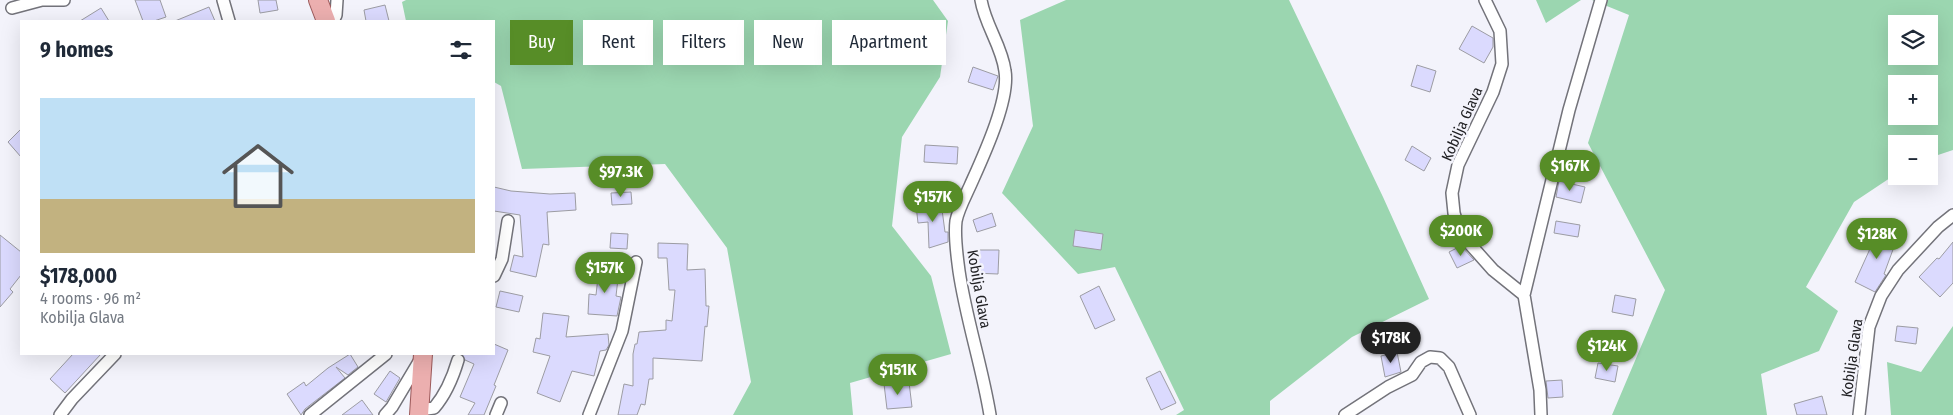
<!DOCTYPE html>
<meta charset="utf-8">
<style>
:root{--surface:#fff;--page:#f6f6f7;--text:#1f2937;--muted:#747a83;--line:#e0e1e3;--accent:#578d27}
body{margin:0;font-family:"Fira Sans Condensed",sans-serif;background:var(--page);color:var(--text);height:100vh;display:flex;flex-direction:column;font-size:19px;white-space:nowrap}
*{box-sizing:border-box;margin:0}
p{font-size:16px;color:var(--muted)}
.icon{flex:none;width:28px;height:28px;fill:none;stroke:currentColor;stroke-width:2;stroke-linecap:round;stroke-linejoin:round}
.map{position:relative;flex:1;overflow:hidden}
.side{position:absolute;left:20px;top:20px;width:475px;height:335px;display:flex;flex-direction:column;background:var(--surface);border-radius:0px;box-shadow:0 5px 20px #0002}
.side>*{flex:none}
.banner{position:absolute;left:510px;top:20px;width:475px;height:45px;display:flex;gap:10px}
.tools{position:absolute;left:1888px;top:15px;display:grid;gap:10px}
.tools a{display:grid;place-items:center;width:50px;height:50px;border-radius:0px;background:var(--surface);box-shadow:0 5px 20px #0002;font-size:25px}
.price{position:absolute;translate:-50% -42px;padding:0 11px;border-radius:18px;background:var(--accent);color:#fff;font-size:16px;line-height:32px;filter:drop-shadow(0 1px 2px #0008)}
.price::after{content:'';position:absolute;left:50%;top:30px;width:15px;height:11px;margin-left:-8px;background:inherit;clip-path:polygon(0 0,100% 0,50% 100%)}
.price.selected{background:#222;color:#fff}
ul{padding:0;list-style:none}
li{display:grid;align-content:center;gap:10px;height:265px;padding:0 20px}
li+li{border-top:1px solid var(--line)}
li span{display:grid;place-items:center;height:155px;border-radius:0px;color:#555}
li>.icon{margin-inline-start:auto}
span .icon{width:90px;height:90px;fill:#fffc;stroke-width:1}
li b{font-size:21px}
h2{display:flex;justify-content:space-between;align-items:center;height:60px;padding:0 20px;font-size:21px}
.tag{padding:0 18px;border-radius:0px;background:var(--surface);box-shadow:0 5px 20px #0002;font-size:18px;line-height:45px}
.tag.selected{background:var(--accent);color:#fff}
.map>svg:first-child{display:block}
.green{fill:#9bd6b0;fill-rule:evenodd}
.building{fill:#dbdafe;stroke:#9c9ca3}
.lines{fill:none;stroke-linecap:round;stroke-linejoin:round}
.street-casing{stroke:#73737a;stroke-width:14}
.primary-casing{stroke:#9d5b5c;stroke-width:20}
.street{stroke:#fff;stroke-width:11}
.primary{stroke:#ecafaf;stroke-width:18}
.labels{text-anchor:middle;stroke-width:5;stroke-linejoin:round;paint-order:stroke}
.street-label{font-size:15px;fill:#212124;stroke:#f3f3fb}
</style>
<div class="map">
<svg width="1953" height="415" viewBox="0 0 1953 415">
<rect width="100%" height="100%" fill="#f3f3fb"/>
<path class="green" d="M406,0H933L948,21L940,77L902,137L892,226L931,276L951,354L850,383L853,415H733L751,382L727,248L665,164L522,169L501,86L494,82V21H406L402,2Z
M1066,0H1289L1383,197L1429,299L1352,337L1270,401V415H1176L1184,410L1115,267L1078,274L1002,193L1033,126L1020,20Z
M1536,0H1581L1546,23Z
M1592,0H1953V150L1929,158V144H1896V174L1854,202L1806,287L1838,311L1819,351L1761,374L1767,415H1612L1665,290L1588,143L1629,15ZM1896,24H1929V56H1896ZM1896,84H1929V116H1896Z
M1953,326V415H1891L1887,362L1921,372Z"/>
<path class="building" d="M135,0H160L166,17L154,21H143Z
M258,0H276L278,10L260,13Z
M385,5L389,21H366L364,10Z
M209,7L215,21H175Z
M101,8L109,21H80Z
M1472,26L1493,38V47L1484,63L1459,49Z
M1417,65L1436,71L1430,92L1411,86Z
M973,67L998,76L993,90L968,82Z
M21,129V157L8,142Z
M925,145L958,147L957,164L924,162Z
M1412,146L1431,158L1424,171L1405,160Z
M1559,181L1585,187L1581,203L1556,197Z
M494,187L511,191L550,194L575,193L576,210L547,212L549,245L543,244L536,277L510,271L514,255L523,257L520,215L494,211Z
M631,192L632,204L612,205L611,193Z
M941,202L945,232H948V242L929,248L928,222L918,223L916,205Z
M992,213L996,226L977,232L973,220Z
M1556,221L1580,225L1578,237L1554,233Z
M1876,229L1898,236L1884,274L1886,275L1875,292L1855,282L1869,251Z
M1075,230L1103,234L1101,250L1073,246Z
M611,233L628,234L627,249L610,248Z
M0,235L21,252V275L10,289L13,292L0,307Z
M1953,242V283L1940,297L1919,277L1937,258L1939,259Z
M658,243L688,244L687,270L705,269L706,306H709L707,327L705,326L702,361L653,358V379H649L645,405L641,404L637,415H618L624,384L633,386V354L635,344H637L639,332L666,330V320L672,321L675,290H669L667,258H658Z
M1461,246L1474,260L1457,268L1449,252Z
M974,250H999L998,274L973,273Z
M599,268L619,270L616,296L621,297L617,316L588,314L589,294L596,295Z
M1099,286L1115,320L1095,329L1080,296Z
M500,291L523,296L519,312L496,307Z
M1615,295L1636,299L1633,316L1612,312Z
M543,313L569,316L566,337L608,334L609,345L606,350L600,351L594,376L572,371L560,402L537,393L550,356L533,352L536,338L540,339Z
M1897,326L1918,328L1916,344L1895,341Z
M494,344L508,350L494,385L496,386L484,415H468L475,403L460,397L474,364L465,360L462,354H494Z
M1397,352L1401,372L1385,377L1381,356Z
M73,354H101L65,393L50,379Z
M350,354L358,367L348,375L336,367L345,378L305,409L301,415L287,394L304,382L306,386L328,368Z
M1598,363L1618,366L1615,382L1595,378Z
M390,371L400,378L386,402L374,394Z
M1160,371L1176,403L1161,410L1146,378Z
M1562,380L1563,397L1548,398L1546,381Z
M909,382L912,407L887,409L884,384Z
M1822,396L1827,415H1797L1794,404Z
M362,400L373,415H342Z"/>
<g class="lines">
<g class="street-casing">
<path id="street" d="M223,0L229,21
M981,0C985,25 1002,46 1005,71C1010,100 982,159 970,186C965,197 958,210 956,221C954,237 957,255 959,271C966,319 982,366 990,415
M1485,0L1500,31L1502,64L1493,92L1458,165L1452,193L1454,213L1460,233L1493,270L1524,295L1540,390L1541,415
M12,8L42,0H64
M333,21L336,15L337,0
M494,276L502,259L508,221
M1524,295L1569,110L1601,0
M420,410L434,408C446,394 453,377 458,360
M60,415L72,399L115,354
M310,415L386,354
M385,415L392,407L420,360
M496,415L501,403
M589,415L622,331L636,262
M1345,415L1388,387L1412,375L1421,362L1430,357L1440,358L1449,367L1470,415
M1859,415L1869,327L1881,296L1898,270L1938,227L1953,215"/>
</g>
<g class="primary-casing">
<path id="primary" d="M318,0L326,21
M419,415L423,354"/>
</g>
<use href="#street" class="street"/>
<use href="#primary" class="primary"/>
</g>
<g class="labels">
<g class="street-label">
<text transform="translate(1462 124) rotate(-66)" y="5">Kobilja Glava</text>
<text transform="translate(979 289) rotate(80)" y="5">Kobilja Glava</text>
<text transform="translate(1852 358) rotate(-82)" y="5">Kobilja Glava</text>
</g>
</g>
</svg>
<div class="tools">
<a><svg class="icon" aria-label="layers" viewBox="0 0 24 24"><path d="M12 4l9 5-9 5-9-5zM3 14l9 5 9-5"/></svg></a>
<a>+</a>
<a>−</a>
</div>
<b class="price" style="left:1570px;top:192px">$167K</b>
<b class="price" style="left:621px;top:198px">$97.3K</b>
<b class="price" style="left:933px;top:223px">$157K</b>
<b class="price" style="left:1461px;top:257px">$200K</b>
<b class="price" style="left:1877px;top:260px">$128K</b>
<b class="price" style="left:605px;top:294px">$157K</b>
<b class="price selected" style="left:1391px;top:364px">$178K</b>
<b class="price" style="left:1607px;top:372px">$124K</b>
<b class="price" style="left:898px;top:396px">$151K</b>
<div class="banner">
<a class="tag selected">Buy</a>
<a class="tag">Rent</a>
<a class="tag">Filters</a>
<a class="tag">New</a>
<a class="tag">Apartment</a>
</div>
<section class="side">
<h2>9 homes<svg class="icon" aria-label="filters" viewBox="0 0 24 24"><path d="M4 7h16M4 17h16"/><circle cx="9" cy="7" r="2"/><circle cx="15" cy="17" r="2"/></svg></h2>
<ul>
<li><span style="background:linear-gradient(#bfe0f5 65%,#c2b280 0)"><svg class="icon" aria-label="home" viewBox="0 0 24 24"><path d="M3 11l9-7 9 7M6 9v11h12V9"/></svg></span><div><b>$178,000</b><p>4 rooms · 96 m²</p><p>Kobilja Glava</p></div></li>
</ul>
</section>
</div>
